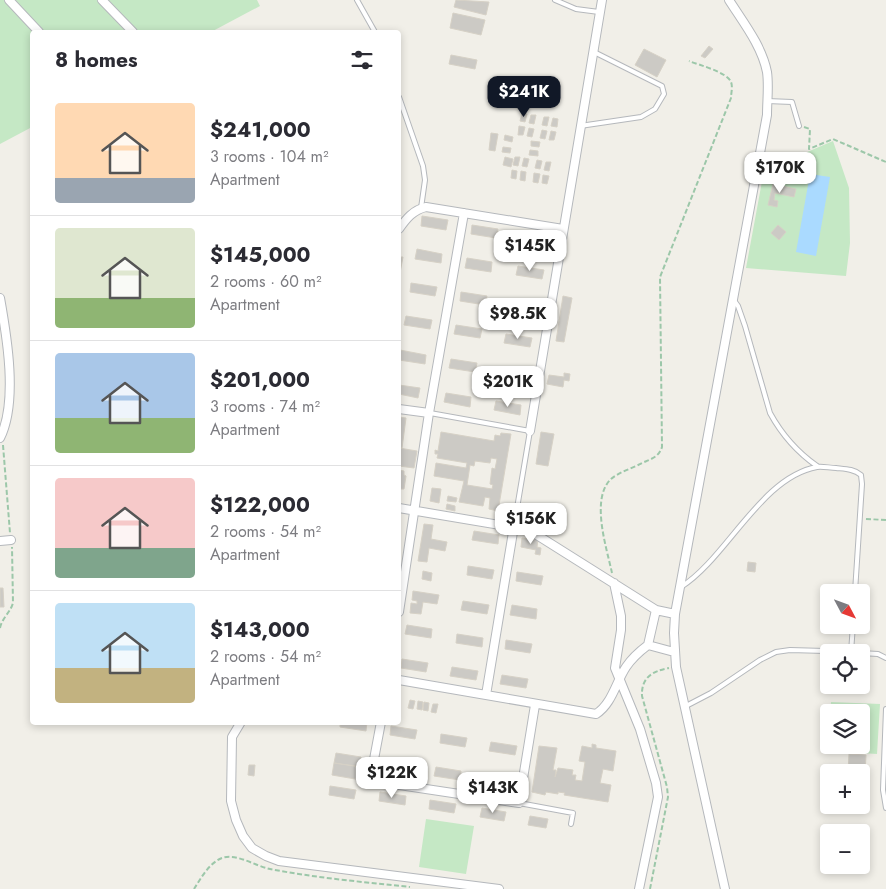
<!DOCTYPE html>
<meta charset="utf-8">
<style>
:root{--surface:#fff;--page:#f7f7f7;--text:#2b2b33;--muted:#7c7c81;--line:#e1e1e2;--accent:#111827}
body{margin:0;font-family:Jost,sans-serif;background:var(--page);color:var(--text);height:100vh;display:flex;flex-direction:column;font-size:19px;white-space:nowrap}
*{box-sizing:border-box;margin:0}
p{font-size:16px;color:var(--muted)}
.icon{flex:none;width:28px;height:28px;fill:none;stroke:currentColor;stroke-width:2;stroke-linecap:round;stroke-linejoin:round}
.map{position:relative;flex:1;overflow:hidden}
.sheet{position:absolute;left:30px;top:30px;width:371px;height:695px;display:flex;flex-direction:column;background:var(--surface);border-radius:5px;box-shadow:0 2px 8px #0003}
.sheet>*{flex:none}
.needle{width:32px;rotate:131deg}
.buttons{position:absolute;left:820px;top:584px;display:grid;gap:10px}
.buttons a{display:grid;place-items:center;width:50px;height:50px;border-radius:5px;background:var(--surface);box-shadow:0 2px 8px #0003;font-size:25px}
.price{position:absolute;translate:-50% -42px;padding:0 11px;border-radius:10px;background:#fff;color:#222;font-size:16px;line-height:32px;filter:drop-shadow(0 1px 2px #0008)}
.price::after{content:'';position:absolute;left:50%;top:30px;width:15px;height:11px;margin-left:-8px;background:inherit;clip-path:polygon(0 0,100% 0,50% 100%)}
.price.current{background:var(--accent);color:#fff}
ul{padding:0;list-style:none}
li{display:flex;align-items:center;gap:15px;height:125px;padding:0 25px}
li+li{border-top:1px solid var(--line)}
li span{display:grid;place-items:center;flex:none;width:140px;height:100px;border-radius:5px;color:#555}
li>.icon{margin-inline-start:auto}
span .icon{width:60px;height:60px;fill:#fffc;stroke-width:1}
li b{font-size:21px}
h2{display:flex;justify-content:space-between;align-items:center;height:60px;padding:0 25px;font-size:21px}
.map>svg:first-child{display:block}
.green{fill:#c5e8c5}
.water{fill:#aadaff}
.building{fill:#cccac5;stroke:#d6d1c6;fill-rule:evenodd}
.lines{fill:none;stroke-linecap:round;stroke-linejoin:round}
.service-casing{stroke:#b5b8bc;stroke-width:6}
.minor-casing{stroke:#b5b8bc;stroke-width:10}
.path{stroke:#9cc7a9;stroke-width:2;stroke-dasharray:5 2.5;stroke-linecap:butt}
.service{stroke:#fff;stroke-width:4}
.minor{stroke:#fff;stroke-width:8}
</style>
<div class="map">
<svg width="886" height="889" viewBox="0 0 886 889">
<rect width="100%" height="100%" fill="#f1efe8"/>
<path class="green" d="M0,0H257L260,6L211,32H32V127L0,144Z
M833,141L849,188L850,243L846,276L746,268L765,165L779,164Z
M831,702L880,704L877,754L828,751L829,736V745H861V712H830Z
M426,819L474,826L466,874L419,867Z"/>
<path class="water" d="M810,174L830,177L816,256L796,252Z"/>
<path class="building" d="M456,0L489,2L486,15L454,7Z
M453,13L485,20L481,35L450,28Z
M709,46L713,49L705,58L701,56Z
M644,49L666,60L657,77L635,65Z
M451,55L477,60L475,69L449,64Z
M522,113L527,114L525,122L520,121Z
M531,115H536L534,124L529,123Z
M544,117H549L547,126L542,125Z
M553,118L558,119L557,127L551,126Z
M519,126L525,127L523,135H518Z
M529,128L534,129L532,137L527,136Z
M542,130L547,131L545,139L540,138Z
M551,131L556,132L554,140H549Z
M491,133L498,134L495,151L489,150Z
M505,135L513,137L512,142L504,140Z
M531,141L540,142L539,147L531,146Z
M503,147L511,148L510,153L502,152Z
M530,150L538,151V156L529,155Z
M505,157L513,159L511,167L503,165Z
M515,157H520L518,166L513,165Z
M524,158L529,159L527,167L522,166Z
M537,160L542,161L540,169L535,168Z
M813,161L816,169L810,172L807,164Z
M546,162H551L549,171L544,170Z
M512,170L517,171L516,179L511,178Z
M521,171L526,172L525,181L520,180Z
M534,173L540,174L538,183L533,182Z
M543,175L549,176L547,184L542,183Z
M773,184L796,189L794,197L775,193L774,200L778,201L777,207L768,205Z
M422,216L448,220L446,230L421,226Z
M472,225L498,229L496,238L471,234Z
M778,225L786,232L779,240L771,233Z
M523,232L549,237L547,246L522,242Z
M417,249L442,254L441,263L415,259Z
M399,250V257H403L399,278Z
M467,258L492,262L491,272L465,268Z
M518,266L544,270L542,279L516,275Z
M411,283L437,287L435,296L410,292Z
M461,292L487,296L485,305L460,301Z
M563,296L572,298L564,342L556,341Z
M512,299L538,303L537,312L511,308Z
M406,316L432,320L430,329L404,325Z
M456,325L482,329L480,338L454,334Z
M506,334L532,338L530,347L504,343Z
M400,350L426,355L425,364L399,360Z
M451,359L477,363L475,372L449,368Z
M501,368L527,372L525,381L500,377Z
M564,373L570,374L569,381L564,380L563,387L547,384L549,375L564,377Z
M399,385L420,388L418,398L399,394Z
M446,393L471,397L470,407L444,402Z
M496,401L521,405L520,415L494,410Z
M399,417L406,418L402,448L399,447Z
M441,432L494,441L495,435L500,436L501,433L511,434L498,511L489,509L490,498L485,497L483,506L459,502L464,481L434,476L436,463L466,468L467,463L437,458L438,454H435V450L438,451ZM491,458L497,459L495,469L492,468L490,484L493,485L492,489L467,485L470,465L474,466L475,461L490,463Z
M541,432L554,434L548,466L536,464Z
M399,448L417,451L414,468L399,466Z
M399,470L404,471V475L406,476L404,489H399Z
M432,488L441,489L439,503L430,501Z
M448,496L457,498L456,502L447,501Z
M447,504L455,506V511L446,509Z
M424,524L433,525L431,539L447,542L445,551L429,548L427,562L418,561Z
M474,531L499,535L498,544L472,540Z
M522,538L538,540L537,547L541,548L540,555L535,554L536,550L521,547Z
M748,562L756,563L755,572L747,571Z
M468,566L494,570L492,579L467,575Z
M423,571L432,573L431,581L422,579Z
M517,572L543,576L541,585L516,581Z
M0,588H3L4,607H0Z
M413,591L439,595L437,604L423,602L421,614L410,613L411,603L417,604V601L412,600Z
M463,601L489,605L487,614L461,610Z
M512,605L537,609L536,619L510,615Z
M407,625L432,629L431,638L405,634Z
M457,634L483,638L482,647L456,643Z
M506,640L532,644L530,653L505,649Z
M402,659L428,663L426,672L401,668Z
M452,667L478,671L476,680L450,676Z
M502,675L528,679L526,688L500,684Z
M410,700L415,701L413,709L408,708Z
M418,701L423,702L422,710L417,709Z
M424,702L429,703L428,711L423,710Z
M433,704H438L436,713L431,712Z
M340,722H367L366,731L340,727Z
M391,726L417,730L415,739L390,735Z
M441,734L467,738L465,747L440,743Z
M491,742L517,746L515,755L489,751Z
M592,744L596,745V748L616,751L613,771L603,769L600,783L611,785L608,802L564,795L565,793L558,792V794L546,792L545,795L532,792L539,746L557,748L553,770H556L555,777L558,768L573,770L572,775H576L575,780L582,781L585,762L579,761L582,746L592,748Z
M336,753L361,757L360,767L334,763Z
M849,754L866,755L865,773L848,772Z
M386,759L412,763L410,772L384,768Z
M334,763L363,767L361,780L332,775Z
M249,765H255L254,776L248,775Z
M436,767L461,771L460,780L434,776Z
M486,775L511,779L510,788L484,784Z
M330,786L356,790L354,799L329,795Z
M380,792L406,796L405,805L379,801Z
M430,800L456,804L454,813L429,809Z
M482,808L506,812L504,821L480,817Z
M530,816L548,819L546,828L528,825Z"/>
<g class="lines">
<g class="service-casing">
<path id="service" d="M357,0L375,32
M555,0L576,9L599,12
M399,97L423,166L425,180L421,208
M767,101L792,102L799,126
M580,126L641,117L655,109L664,94L662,86L594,52
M733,299L738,306L745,326L770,413C782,435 797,452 817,466
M430,413L530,431L514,526
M681,587C727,558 761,477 817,467C822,466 830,468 836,468C845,469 854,469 861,475L862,484L855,592
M851,652L853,625
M861,653L878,654L886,658
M686,706L711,693L760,660L776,652L790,650L860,652
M886,709L883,790L886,808
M519,803L573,813L571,824"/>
</g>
<g class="minor-casing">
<path id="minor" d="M9,0L39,32
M102,0L133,32
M399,229C406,219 413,210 426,207L563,229
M0,298C7,337 18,402 0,438
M399,409L429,413
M530,431L602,0
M399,508L529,530L656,610
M0,541L11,540
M614,583L621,616V630L615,668L640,729L656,783L658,797L639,889
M399,612L429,413L464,213
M674,652L648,645L656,610L675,614
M399,680L596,714C612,704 616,682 626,667C632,658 640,651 648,645
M486,695L514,526
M241,722L232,737L231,801L236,820L243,836L252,848L266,856L279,861L499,889
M381,722L372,770C374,778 380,781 386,783L519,803L535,705
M725,889L676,667L674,633L675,614L767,115C767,101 769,86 767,72C762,46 743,22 729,0"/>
</g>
<path class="path" d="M804,127L810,129L809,149L833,139L886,162
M3,445L10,533
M866,519L886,520
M612,573C607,549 590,499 611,479C619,472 633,468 642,463C651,459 659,457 662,447L660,277L731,98C731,93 733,87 731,82C727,72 699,65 689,61
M0,628C2,618 10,613 13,603L12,547
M194,889C201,878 209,863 222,858C237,853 255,866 270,869C316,878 364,882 410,887
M650,889L668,797L667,787L642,696C641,678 652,671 669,668"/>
<use href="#service" class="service"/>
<use href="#minor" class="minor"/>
</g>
</svg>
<div class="buttons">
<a><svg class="needle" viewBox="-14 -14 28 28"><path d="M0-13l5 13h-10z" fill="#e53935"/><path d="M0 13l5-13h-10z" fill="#7c7c81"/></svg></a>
<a><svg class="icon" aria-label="locate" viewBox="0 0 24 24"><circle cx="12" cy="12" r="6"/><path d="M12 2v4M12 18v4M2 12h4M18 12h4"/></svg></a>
<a><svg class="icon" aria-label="layers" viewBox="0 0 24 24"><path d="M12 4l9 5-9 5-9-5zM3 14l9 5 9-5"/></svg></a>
<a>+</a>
<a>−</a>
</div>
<b class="price current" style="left:524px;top:118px">$241K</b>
<b class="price" style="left:780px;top:194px">$170K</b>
<b class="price" style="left:530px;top:272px">$145K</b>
<b class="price" style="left:518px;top:340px">$98.5K</b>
<b class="price" style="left:508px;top:408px">$201K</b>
<b class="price" style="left:531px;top:545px">$156K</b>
<b class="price" style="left:392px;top:799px">$122K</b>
<b class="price" style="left:493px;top:814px">$143K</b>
<section class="sheet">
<h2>8 homes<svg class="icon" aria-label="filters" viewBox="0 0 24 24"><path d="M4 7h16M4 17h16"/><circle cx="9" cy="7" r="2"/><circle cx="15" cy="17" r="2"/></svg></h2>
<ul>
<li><span style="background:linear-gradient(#ffd9b3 75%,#9aa5b1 0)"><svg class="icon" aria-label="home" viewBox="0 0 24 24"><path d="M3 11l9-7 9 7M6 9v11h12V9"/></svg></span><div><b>$241,000</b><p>3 rooms · 104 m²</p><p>Apartment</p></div></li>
<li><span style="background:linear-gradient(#dfe7d0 70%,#8fb573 0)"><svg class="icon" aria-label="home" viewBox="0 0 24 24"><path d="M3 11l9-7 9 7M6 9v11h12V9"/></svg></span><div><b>$145,000</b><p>2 rooms · 60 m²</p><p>Apartment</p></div></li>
<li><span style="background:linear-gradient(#a9c7e8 65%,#8fb573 0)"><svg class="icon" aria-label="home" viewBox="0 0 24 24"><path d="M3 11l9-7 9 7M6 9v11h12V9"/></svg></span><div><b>$201,000</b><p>3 rooms · 74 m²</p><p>Apartment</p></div></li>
<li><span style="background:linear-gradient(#f6c9c9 70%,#7fa58c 0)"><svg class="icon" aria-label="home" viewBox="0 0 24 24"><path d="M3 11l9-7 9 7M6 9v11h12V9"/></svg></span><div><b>$122,000</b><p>2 rooms · 54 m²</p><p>Apartment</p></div></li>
<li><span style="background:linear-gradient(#bfe0f5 65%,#c2b280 0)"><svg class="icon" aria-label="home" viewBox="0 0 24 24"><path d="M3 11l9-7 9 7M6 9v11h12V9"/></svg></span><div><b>$143,000</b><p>2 rooms · 54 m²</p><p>Apartment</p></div></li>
</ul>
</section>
</div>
